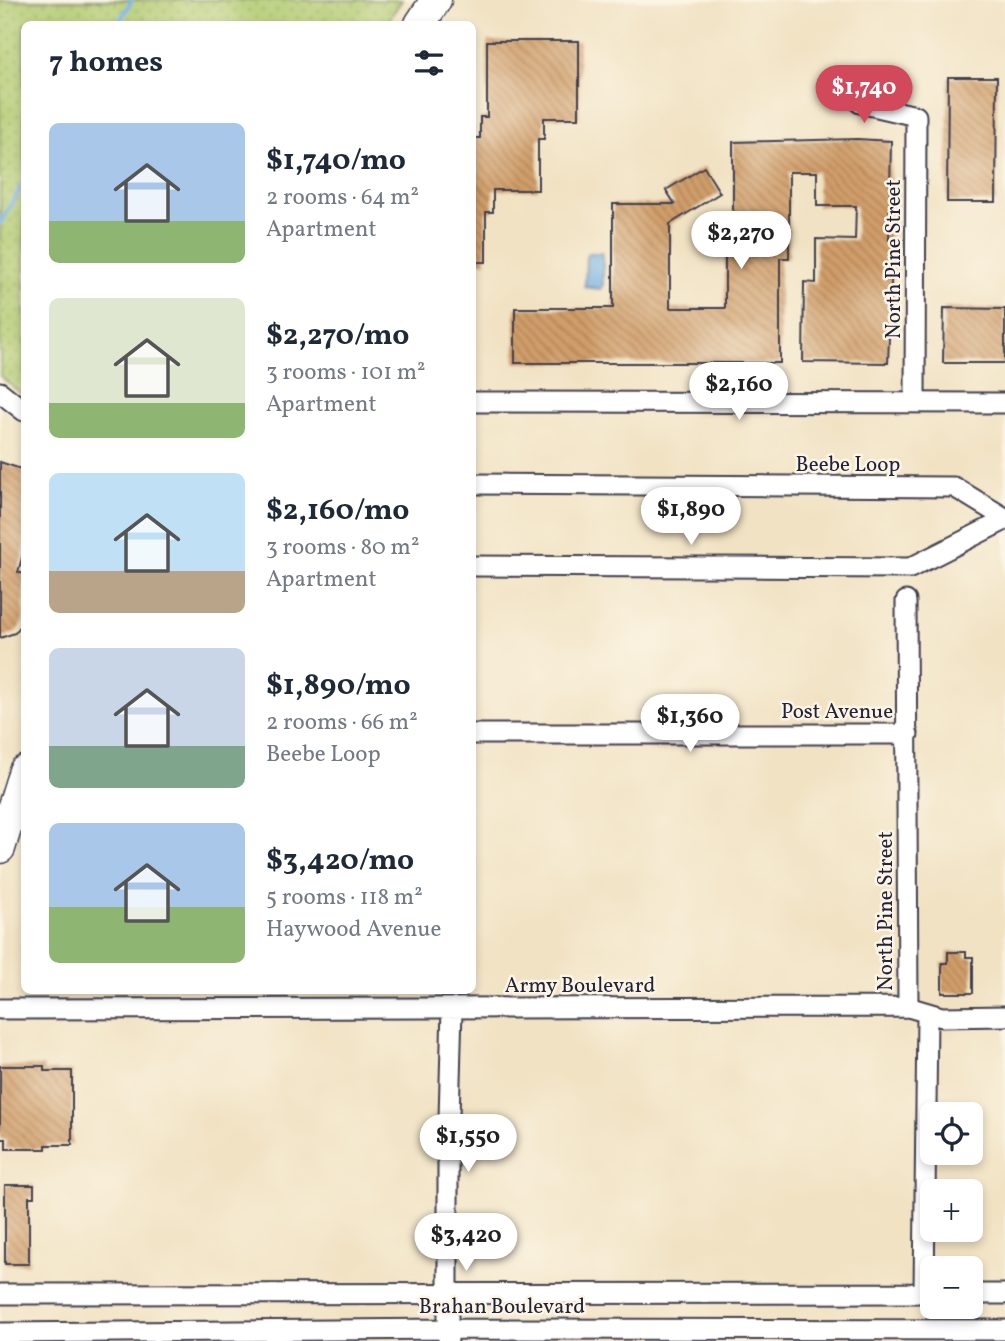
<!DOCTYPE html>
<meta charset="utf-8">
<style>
:root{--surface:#fff;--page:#f6f6f7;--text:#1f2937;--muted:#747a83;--accent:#d1495b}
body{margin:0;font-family:Vollkorn,serif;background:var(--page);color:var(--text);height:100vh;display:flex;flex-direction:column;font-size:26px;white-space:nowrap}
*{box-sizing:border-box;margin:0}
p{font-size:23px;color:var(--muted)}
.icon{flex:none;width:38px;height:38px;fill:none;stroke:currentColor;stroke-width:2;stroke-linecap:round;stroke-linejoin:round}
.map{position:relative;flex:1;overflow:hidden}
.panel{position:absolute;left:21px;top:21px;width:455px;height:973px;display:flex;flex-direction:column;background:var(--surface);border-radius:10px;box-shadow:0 4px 10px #0003}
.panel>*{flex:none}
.controls{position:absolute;left:920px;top:1102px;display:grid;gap:14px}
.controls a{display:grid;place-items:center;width:63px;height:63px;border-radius:10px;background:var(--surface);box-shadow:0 4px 10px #0003;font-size:35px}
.price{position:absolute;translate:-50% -60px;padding:0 16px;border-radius:24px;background:#fff;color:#222;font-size:23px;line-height:46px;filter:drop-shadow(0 2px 4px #0008)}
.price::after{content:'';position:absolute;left:50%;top:42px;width:21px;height:16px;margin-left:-10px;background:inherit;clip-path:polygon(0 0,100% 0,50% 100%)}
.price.selected{background:var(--accent);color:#fff}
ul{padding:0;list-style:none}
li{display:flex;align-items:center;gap:21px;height:175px;padding:0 28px}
li span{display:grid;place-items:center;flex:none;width:196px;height:140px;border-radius:10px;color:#555}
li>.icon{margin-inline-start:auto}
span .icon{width:84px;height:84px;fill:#fffc;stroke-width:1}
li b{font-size:30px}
h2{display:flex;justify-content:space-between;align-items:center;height:84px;padding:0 28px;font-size:30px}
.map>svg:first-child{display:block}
.park{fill:url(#park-dots);stroke:#697656;stroke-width:2}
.water{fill:#71ade3;stroke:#4a688f;stroke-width:2}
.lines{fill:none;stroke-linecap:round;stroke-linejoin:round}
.stream{stroke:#71ade3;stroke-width:4.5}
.building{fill:url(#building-back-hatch)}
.street-casing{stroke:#413f4f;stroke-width:23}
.primary-casing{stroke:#413f4f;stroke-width:33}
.street{stroke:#fff;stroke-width:19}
.primary{stroke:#fff;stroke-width:30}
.labels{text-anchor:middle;stroke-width:5;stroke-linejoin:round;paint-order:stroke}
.street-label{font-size:21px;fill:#22223b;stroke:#fcf5e5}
</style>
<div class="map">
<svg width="1005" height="1341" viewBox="0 0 1005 1341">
<defs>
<pattern id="park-dots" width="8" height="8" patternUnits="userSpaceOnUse" patternTransform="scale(1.75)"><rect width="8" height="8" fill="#b0ca70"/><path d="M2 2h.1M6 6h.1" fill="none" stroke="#97ad62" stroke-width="1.8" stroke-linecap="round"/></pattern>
<pattern id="building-back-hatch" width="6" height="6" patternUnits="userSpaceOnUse" patternTransform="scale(1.75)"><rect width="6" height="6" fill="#d19e69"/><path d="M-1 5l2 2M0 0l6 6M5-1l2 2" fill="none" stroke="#a98058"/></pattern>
</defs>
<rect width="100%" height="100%" fill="#fcf5e5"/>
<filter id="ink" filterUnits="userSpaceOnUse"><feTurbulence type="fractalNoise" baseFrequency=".0143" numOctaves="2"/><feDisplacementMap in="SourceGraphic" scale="14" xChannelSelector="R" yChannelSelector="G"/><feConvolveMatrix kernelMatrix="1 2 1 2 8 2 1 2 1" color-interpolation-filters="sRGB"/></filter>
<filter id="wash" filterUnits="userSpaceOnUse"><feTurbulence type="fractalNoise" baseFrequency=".00686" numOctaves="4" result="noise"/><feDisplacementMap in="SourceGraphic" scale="28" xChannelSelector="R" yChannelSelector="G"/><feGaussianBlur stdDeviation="1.57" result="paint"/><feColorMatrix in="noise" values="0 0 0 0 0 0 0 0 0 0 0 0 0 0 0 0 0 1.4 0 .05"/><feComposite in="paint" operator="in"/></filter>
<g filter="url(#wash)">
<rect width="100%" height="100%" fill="#f1e2c3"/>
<path class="park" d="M0,0H402L386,24H24V396L0,376Z"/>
<path class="water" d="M588,253H601L603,256V286L601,289L585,287L586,256Z"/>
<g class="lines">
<path class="stream" d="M118,24L132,0
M0,223L24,182"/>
</g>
<g id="blocks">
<path class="building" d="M487,41H579V118H544V139H538V190H493V212H486V262H472V138H480V117H487Z
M948,77H997L996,202H947Z
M857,139L891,141L889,240H892V258L888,363L803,362L804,282L816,283V239L855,240L856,206H817V172H789V258H780V363H515V308H613V204H675L666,190L704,167L720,193L670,224V308H725V237H733V142Z
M944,308L1005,309V363H943Z
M0,462L24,470V551L18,572L24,574V616L22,624L15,633L0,638Z
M948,952H966V957H973V993H942V963H948Z
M0,1066H44V1071H72V1145H46V1149H6V1139H0Z
M5,1185H34V1197H29V1264H5Z"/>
</g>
</g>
<g filter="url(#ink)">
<use href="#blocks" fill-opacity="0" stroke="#413f4f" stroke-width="2"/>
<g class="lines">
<g class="street-casing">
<path id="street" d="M841,82L860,103L916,116L915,402
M0,392L24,411
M472,402L1005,403
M472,484L954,487L1005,518
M472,566L910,568L1005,520
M906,601L908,1007
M472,734H908
M0,1009L908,1007L942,1017L1005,1016
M924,1293L927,1014
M0,1294L933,1293
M971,1294H1005
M0,1333L447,1329L1005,1330
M448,1340V1155L452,1008"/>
</g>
<g class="primary-casing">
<path id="primary" d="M420,24L436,0
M0,848L24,771"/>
</g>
<use href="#street" class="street"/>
<use href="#primary" class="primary"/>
</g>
</g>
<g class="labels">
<g class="street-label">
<text transform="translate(893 259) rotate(-90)" y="7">North Pine Street</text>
<text x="848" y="471">Beebe Loop</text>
<text x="837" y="718">Post Avenue</text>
<text transform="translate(885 911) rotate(-90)" y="7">North Pine Street</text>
<text x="580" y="992">Army Boulevard</text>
<text x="502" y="1313">Brahan Boulevard</text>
</g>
</g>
</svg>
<div class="controls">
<a><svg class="icon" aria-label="locate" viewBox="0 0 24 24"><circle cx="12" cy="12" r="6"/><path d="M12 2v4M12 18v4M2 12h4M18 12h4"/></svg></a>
<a>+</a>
<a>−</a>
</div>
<b class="price selected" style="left:864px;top:125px">$1,740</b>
<b class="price" style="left:741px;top:271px">$2,270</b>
<b class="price" style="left:739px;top:422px">$2,160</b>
<b class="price" style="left:691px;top:547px">$1,890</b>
<b class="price" style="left:690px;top:754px">$1,360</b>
<b class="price" style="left:468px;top:1174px">$1,550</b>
<b class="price" style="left:466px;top:1273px">$3,420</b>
<section class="panel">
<h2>7 homes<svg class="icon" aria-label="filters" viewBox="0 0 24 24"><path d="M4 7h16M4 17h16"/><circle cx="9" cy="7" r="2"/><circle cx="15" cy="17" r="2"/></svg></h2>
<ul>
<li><span style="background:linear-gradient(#a9c7e8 70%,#8fb573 0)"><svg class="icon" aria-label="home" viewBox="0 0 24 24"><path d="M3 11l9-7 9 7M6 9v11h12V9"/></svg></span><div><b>$1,740/mo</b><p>2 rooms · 64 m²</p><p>Apartment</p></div></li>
<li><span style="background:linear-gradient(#dfe7d0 75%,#8fb573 0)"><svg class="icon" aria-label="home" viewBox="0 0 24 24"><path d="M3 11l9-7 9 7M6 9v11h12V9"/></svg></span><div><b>$2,270/mo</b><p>3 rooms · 101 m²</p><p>Apartment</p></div></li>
<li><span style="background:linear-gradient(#bfe0f5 70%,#b9a48a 0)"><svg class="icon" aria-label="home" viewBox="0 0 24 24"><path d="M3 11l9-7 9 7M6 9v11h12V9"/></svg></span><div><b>$2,160/mo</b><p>3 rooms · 80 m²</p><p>Apartment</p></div></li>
<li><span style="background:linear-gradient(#c9d6e8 70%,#7fa58c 0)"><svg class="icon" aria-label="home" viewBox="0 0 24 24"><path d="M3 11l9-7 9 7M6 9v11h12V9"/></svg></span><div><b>$1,890/mo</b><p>2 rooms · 66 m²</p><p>Beebe Loop</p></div></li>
<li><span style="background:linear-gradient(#a9c7e8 60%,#8fb573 0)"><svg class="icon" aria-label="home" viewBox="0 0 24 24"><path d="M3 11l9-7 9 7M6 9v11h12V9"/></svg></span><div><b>$3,420/mo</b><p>5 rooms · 118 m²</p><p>Haywood Avenue</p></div></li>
</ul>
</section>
</div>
